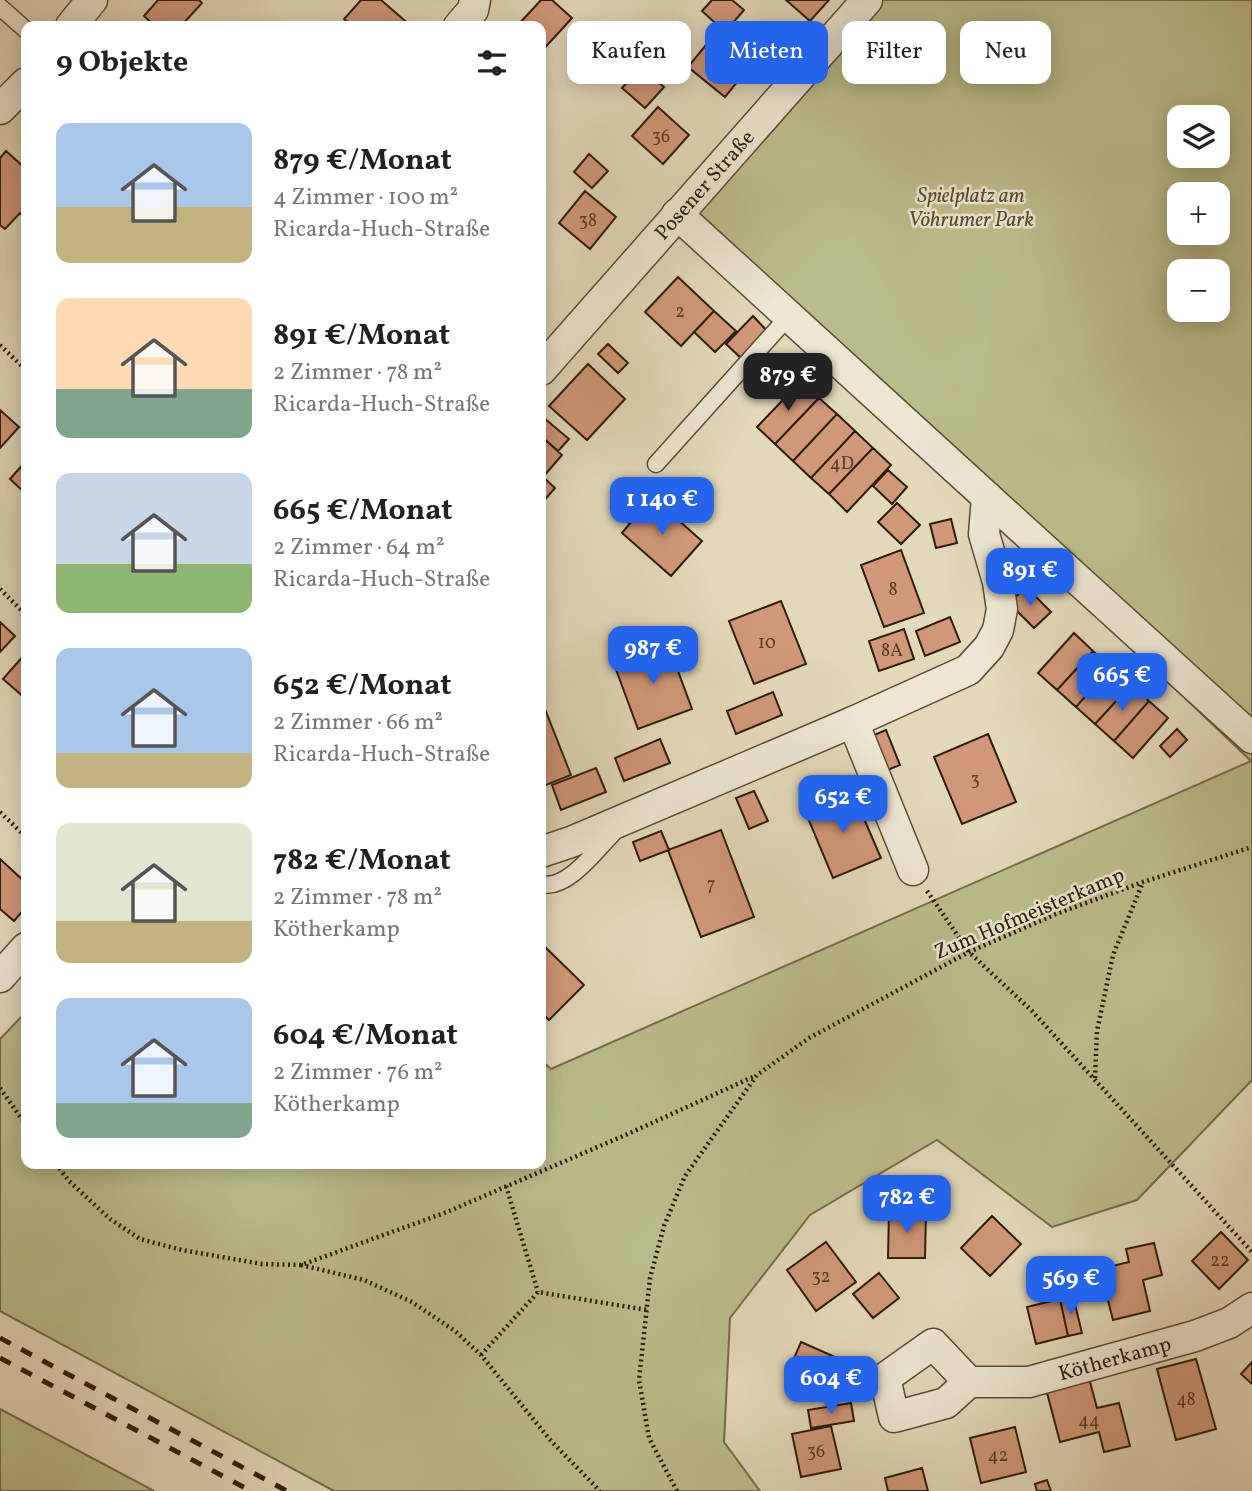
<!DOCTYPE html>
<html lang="de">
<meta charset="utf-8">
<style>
:root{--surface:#fff;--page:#f2f2f2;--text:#222;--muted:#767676;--accent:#2563eb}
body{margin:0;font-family:Vollkorn,serif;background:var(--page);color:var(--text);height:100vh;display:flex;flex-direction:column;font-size:26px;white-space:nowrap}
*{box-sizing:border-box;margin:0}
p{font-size:23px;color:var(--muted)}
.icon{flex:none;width:38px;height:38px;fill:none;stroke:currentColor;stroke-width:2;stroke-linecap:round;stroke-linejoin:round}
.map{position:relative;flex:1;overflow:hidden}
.drawer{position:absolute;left:21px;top:21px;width:525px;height:1148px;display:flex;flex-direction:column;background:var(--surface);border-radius:14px;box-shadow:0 4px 18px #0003}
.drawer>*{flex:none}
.banner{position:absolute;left:567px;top:21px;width:579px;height:63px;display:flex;gap:14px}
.fabs{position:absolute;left:1167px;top:105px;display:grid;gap:14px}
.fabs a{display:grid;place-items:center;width:63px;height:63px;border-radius:14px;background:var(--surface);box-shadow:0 4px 18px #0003;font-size:35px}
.price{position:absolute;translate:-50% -60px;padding:0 16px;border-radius:14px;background:var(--accent);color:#fff;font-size:23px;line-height:46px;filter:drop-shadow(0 2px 4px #0008)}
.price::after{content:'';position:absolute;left:50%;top:42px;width:21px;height:16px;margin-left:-10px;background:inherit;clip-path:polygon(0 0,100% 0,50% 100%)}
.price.on{background:#222;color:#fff}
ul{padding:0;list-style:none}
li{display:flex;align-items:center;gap:21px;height:175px;padding:0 35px}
li span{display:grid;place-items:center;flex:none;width:196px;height:140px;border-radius:14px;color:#555}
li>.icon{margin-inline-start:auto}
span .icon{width:84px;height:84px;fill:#fffc;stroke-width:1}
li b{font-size:30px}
h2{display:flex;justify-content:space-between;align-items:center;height:84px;padding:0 35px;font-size:30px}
.chip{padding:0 24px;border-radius:14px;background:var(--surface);box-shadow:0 4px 18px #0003;font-size:24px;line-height:63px}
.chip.on{background:var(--accent);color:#fff}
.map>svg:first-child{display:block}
.green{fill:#bbbc8b;stroke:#756c4a;stroke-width:2;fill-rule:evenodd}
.building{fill:#d09779;stroke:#2f1c08;stroke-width:2}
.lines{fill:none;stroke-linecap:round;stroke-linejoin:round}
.service-casing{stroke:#5c4b34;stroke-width:19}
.minor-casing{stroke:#5c4b34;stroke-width:33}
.path{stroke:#2f1c08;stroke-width:4.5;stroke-dasharray:2 3.5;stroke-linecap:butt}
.service{stroke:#ece6d2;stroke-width:16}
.minor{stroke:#ece6d2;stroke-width:30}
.rail{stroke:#2f1c08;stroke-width:5;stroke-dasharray:12 12;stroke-linecap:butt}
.labels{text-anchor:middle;stroke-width:5;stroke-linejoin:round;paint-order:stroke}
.number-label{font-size:18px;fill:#573b24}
.street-label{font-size:21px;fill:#2f1c08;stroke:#ece6d2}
.park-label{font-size:21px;font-style:italic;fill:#594c2f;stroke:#ece6d2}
</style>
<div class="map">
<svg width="1252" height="1491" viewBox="0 0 1252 1491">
<rect width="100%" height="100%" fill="#e2d8ba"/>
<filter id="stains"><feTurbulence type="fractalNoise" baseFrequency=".00286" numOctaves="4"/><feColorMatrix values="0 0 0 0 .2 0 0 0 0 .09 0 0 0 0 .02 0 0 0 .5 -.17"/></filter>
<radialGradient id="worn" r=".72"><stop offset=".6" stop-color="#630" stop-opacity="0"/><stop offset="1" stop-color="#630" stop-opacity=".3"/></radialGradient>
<path class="green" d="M867,0H1252V1080L1137,1200L1052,1227L937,1140L810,1215L730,1318L724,1442L760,1491H334L0,1311V1039L26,1012V1164H541V1060L551,1069L1251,761L677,214ZM1180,117H1218V156H1180ZM1180,194H1218V233H1180ZM1180,271H1218V310H1180Z
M0,1409L154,1491H0Z"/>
<path class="building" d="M158,0H199L202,3L181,26H155L144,16Z
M361,0H381L411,26H353L344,19Z
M541,0H552L572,18L541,52V26H517Z
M712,0H732L744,10L725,32L702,11Z
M786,0H829L810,21Z
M714,35L751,65L725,97L688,67Z
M641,67L664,87L645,108L622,88Z
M658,107L689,135L663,164L632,136Z
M6,151L26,169V218L20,213L5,229L0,225V158Z
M589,154L608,171L592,188L574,172Z
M585,191L616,217L590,249L559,223Z
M678,277L714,311L681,346L645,312Z
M714,311L736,331L715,352L694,332Z
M753,316L769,333L742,359L726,344Z
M608,344L628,363L618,373L598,354Z
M588,364L625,399L587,440L549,406Z
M801,381L819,398L775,444L757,427Z
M819,398L837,414L793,461L775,444Z
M0,410L19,427L0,448Z
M837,414L855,431L811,478L793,461Z
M544,418L569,439L558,451L541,436V422Z
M855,431L873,448L829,494L811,478Z
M541,436L562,455L543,477L541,475Z
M873,448L891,465L847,512L829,494Z
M26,461V494L10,479Z
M888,470L907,487L892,504L873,486Z
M541,475L555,488L541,504Z
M634,481L652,497L629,523L611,507Z
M652,497L702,541L671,576L622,533Z
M897,503L920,525L901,544L878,522Z
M951,519L957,543L936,548L930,524Z
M901,550L924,613L884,627L861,565Z
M1020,561L1026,578L1008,585L1002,567Z
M1026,587L1051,612L1034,628L1009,603Z
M781,601L806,664L754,684L729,621Z
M950,617L960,642L925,656L916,631Z
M0,622L15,636L0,652Z
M904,629L914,659L879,671L869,641Z
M1074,633L1093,651L1057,690L1038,673Z
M668,644L692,709L638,729L614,664Z
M1093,651L1111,667L1076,707L1057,690Z
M26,653V699L3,679Z
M1111,667L1131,685L1095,724L1076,707Z
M1131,685L1149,701L1114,741L1095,724Z
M773,692L782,715L736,734L727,711Z
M541,699L571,775L541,787Z
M1149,701L1168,718L1133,758L1114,741Z
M1177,729L1187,740L1170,757L1160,746Z
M886,730L900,765L880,773L867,738Z
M988,734L1016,802L962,824L934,757Z
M660,739L670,763L624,781L615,758Z
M596,768L606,792L561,810L552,785Z
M754,791L768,821L749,829L736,798Z
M852,791L881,858L833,878L805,811Z
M721,830L754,917L701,937L668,850Z
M661,831L669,850L640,861L633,842Z
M0,859L26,883V907L14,921L0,909Z
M541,943L584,985L549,1020L541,1012Z
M889,1211L926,1212L925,1258H888Z
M992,1216L1021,1244L990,1276L961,1248Z
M1221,1232L1248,1260L1219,1289L1192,1261Z
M826,1242L856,1282L816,1311L787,1270Z
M1154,1243L1162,1275L1143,1280L1150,1311L1113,1320L1100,1269L1129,1262L1126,1249Z
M879,1273L899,1298L873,1318L853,1294Z
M1073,1296L1082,1333L1068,1336L1060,1299Z
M1060,1299L1068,1336L1036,1344L1027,1307Z
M801,1342L835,1357L820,1391L786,1377Z
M1196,1359L1216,1429L1176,1440L1157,1369Z
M1252,1362V1384L1241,1374Z
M1089,1378L1097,1408L1119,1403L1130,1446L1104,1452L1099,1432L1060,1442L1046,1389Z
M851,1403L854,1421L811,1428L808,1410Z
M831,1426L841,1469L801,1477L792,1434Z
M1015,1427L1026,1472L981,1483L970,1438Z
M922,1468L928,1491H888L885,1478Z
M1047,1480L1051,1491H1037L1035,1484Z"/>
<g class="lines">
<g class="service-casing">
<path id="service" d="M0,7L26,30
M656,464L789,316
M541,884C567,891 598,848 615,831"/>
</g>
<g class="minor-casing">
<g id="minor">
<path d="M71,26L92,0"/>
<path d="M459,26L473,10L475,0"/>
<path d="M0,109L26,83"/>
<path id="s1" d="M541,370L867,0"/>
<path d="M987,497L1252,738"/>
<path d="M853,722L913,870"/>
<path d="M541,852L571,842L853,722L968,670L989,647L998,630L1002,609L998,582L984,534L987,497L677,214"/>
<path d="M0,977L26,948"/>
<path id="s2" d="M969,1382L933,1344L885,1378L894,1417L946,1403L969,1382H1029L1195,1336L1229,1323L1252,1308"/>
</g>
</g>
<path class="path" d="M0,345L26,370
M0,589L26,615
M0,812L26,837
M927,891L969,952L1032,1011L1252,1252
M1095,1078L1097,1031L1113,955L1143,882
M0,1088L26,1125
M56,1164L69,1181L110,1219L140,1239L182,1250L262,1264L301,1265L447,1212L630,1133L755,1076
M506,1186L538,1292
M301,1265L364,1280L412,1302L455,1331L481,1355L551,1441L600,1491
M481,1355L538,1292L647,1310
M677,1491L649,1438L639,1380L650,1278L664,1226L685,1176L757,1075L809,1038L969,952L1056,914L1143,882L1252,847"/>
<use href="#service" class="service"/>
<use href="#minor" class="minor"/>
<path class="rail" d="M0,1338L287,1491
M0,1358L251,1491"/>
</g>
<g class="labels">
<g class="number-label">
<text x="661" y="142">36</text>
<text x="588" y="226">38</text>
<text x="680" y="317">2</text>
<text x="842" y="469">4D</text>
<text x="893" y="595">8</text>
<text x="767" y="648">10</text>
<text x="892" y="656">8A</text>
<text x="975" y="785">3</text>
<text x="711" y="890">7</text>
<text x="1220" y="1266">22</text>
<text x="821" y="1282">32</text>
<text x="1186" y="1405">48</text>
<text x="1089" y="1426">44</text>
<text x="816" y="1457">36</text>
<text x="998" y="1461">42</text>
</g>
<g class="street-label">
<text dy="7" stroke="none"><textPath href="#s1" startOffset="247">Posener Straße</textPath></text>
<text transform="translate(1029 913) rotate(-23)" y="7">Zum Hofmeisterkamp</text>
<text dy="7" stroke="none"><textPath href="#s2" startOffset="385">Kötherkamp</textPath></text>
</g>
<g class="park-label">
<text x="971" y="202">Spielplatz am<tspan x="971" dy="24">Vöhrumer Park</tspan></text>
</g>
</g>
<rect width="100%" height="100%" filter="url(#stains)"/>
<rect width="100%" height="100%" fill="url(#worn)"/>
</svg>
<div class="fabs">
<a><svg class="icon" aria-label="layers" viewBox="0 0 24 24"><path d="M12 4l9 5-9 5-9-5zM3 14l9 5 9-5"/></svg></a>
<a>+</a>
<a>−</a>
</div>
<b class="price on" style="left:788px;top:413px">879 €</b>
<b class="price" style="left:662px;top:537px">1 140 €</b>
<b class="price" style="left:1030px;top:608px">891 €</b>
<b class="price" style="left:653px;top:686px">987 €</b>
<b class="price" style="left:1122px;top:713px">665 €</b>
<b class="price" style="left:843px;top:835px">652 €</b>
<b class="price" style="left:907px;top:1235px">782 €</b>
<b class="price" style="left:1071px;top:1316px">569 €</b>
<b class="price" style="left:831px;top:1416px">604 €</b>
<div class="banner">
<a class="chip">Kaufen</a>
<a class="chip on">Mieten</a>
<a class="chip">Filter</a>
<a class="chip">Neu</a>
</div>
<section class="drawer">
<h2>9 Objekte<svg class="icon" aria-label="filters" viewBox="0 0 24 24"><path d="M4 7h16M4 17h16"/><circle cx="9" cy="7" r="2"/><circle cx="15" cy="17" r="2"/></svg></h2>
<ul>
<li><span style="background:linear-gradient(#a9c7e8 60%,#c2b280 0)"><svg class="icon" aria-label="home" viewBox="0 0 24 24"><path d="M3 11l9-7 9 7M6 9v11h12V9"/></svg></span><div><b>879 €/Monat</b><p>4 Zimmer · 100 m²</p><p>Ricarda-Huch-Straße</p></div></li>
<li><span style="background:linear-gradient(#ffd9b3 65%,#7fa58c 0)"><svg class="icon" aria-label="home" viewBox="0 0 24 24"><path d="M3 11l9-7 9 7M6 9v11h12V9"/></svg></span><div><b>891 €/Monat</b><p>2 Zimmer · 78 m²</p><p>Ricarda-Huch-Straße</p></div></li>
<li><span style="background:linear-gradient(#c9d6e8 65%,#8fb573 0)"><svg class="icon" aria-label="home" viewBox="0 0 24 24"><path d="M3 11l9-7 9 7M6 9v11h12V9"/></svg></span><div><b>665 €/Monat</b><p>2 Zimmer · 64 m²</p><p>Ricarda-Huch-Straße</p></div></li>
<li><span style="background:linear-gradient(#a9c7e8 75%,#c2b280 0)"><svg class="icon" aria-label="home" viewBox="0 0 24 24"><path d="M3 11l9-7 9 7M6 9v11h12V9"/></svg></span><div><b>652 €/Monat</b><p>2 Zimmer · 66 m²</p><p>Ricarda-Huch-Straße</p></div></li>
<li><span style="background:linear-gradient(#dfe7d0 70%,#c2b280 0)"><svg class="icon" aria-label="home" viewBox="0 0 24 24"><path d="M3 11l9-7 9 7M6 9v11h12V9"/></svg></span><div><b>782 €/Monat</b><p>2 Zimmer · 78 m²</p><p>Kötherkamp</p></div></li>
<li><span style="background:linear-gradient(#a9c7e8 75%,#7fa58c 0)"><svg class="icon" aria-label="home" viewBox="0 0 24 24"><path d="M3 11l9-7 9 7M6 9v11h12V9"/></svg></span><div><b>604 €/Monat</b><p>2 Zimmer · 76 m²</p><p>Kötherkamp</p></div></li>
</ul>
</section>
</div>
